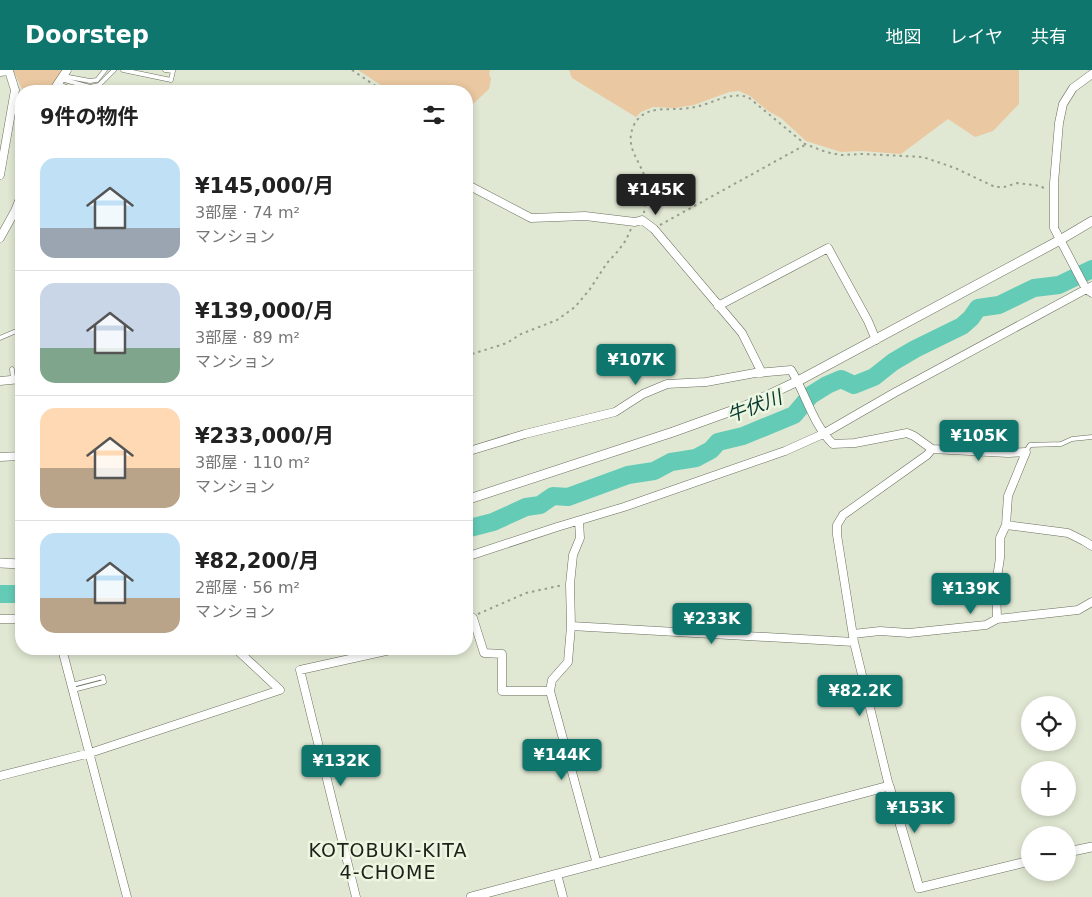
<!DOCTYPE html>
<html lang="ja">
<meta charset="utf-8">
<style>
:root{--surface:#fff;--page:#f2f2f2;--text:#222;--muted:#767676;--line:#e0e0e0;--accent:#0f766e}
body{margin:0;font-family:"DejaVu Sans","Noto Sans JP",sans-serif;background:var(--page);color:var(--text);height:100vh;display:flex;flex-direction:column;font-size:19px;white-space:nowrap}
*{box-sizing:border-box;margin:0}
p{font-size:16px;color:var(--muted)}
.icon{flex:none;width:28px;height:28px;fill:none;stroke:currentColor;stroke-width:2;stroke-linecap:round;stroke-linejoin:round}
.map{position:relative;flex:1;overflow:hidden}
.side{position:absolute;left:15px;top:15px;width:458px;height:570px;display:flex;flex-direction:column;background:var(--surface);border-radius:20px;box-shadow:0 2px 8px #0003}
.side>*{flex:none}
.controls{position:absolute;left:1021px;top:626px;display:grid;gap:10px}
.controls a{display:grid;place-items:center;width:55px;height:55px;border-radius:50%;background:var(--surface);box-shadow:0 2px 8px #0003;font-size:25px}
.price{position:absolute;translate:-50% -42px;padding:0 11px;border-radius:5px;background:var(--accent);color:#fff;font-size:16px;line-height:32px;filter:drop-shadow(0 1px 2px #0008)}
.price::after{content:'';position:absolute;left:50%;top:30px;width:15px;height:11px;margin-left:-8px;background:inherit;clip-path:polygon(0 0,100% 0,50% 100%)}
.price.active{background:#222;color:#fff}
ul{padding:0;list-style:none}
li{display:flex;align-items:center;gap:15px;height:125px;padding:0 25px}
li+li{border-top:1px solid var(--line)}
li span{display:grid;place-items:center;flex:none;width:140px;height:100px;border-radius:15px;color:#555}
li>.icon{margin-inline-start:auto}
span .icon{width:60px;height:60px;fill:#fffc;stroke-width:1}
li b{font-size:21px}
h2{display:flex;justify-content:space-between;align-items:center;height:60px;padding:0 25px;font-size:21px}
header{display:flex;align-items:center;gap:30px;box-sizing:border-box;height:70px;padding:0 25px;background:var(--accent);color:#fff}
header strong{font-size:24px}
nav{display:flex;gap:28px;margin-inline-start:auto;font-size:18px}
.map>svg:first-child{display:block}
.green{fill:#eac8a1}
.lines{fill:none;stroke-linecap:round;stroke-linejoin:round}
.river{stroke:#64cbb6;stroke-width:18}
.service-casing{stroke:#686f5d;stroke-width:5}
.minor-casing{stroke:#686f5d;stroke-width:9}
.tertiary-casing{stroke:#686f5d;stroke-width:10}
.path{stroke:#989e8e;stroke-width:2;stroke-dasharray:2.5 4;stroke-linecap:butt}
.service{stroke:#fff;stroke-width:4}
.minor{stroke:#fff;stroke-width:8}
.tertiary{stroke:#fff;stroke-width:9}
.labels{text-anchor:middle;stroke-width:5;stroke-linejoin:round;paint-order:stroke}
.water-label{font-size:19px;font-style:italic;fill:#073930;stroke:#edf6e0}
.neighbourhood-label{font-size:19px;letter-spacing:1px;fill:#1e2119;stroke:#edf6e0}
</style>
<header>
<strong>Doorstep</strong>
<nav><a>地図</a><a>レイヤ</a><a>共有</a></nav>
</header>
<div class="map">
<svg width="1092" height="827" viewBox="0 0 1092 827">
<rect width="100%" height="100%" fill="#e0e8d3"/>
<path class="green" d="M13,0H63L49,21H23Z
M358,0H490L489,4L491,9L489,19L473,34L466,36V21H390Z
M569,0H1019V34L993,61L975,67L948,49L901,84L862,81L841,82L806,71L781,48L768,41L750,26L739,21L729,22L694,35L675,38L653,37L641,42L636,47L572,8Z"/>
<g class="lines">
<path class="river" d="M466,459L493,452L526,437L540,435L553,426L568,427L628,405L654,401L671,392L696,388L711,380L718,372L743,366L794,345L811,325L827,315L841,309L854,315L874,307L893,292L915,279L962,256L971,248L978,238L999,235L1034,218L1059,215L1092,199
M0,524H21"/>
<g class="service-casing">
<path id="service" d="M123,0L171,10L173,1L165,0
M63,6L90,11L97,10L105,0
M61,9L90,17L99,15L114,0
M59,14L76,21
M0,268L21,259
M12,299L13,309
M466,370L469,381
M1026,381L1030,375L1061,374L1072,369L1092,367
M72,615L103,607L104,612L73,620"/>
</g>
<g class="minor-casing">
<path id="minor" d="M0,2L9,1L15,20L0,105
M1092,4L1073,18L1063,34L1059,53L1054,113V158L1086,219L1092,223
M53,21L67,0
M466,114L531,148L585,146L635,152L642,150L654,159L742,263L762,303
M0,168L15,141L21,126
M718,236L828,178L868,251L876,270
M0,311L21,309
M466,382L525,364L615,342L643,324L667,314L706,312L755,303L791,300C806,324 813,355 833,374L855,373L907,363L914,366L932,379L1008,383L1026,382L1008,426L1006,455L1000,468V488L996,514L997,549
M0,387L21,386
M579,451L580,468L573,485L570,514L571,556L568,592L552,610L550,621L597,794
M1006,455L1068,463L1084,471L1092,476
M466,487L557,457L624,437L785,381L823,364L894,323L1092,216
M0,549H21
M466,551L473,548L484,583L502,584V621H550
M571,556L854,572
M853,564L880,561L909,563L986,555L997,549L1078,540L1092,532
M62,579L127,827
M77,579L116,580L140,579
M0,706L90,683L280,620L236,579
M889,716L854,572L837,465V455L843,445L927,385L932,379
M557,804L563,827
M356,827L300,600L395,579"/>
</g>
<g class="tertiary-casing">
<path id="tertiary" d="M466,430L673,362L745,336L798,311L1060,170L1092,151
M0,493L21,494
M1068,782L1092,777
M471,827L889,716L919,818L1030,791"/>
</g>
<path class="path" d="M352,0L383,21
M644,143C645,133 648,123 646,112C642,91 623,78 634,55C637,48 644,43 651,41C661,38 678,40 689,38C710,36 727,21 748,27L805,74L826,82L841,85L863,84L923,87L955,98L995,117H1004L1017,113L1041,116L1046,120
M660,155L805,75
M472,284L507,273L521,264L557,250L575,237L590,219L607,193L618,181L626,170L631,159
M478,544L526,523L563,515"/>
<use href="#service" class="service"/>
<use href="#minor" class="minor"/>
<use href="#tertiary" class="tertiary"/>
</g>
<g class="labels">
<g class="water-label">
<text transform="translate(754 336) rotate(-21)" y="7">牛伏川</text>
</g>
<g class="neighbourhood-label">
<text x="388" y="787">KOTOBUKI-KITA<tspan x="388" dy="22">4-CHOME</tspan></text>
</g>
</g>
</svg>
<div class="controls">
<a><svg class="icon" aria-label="locate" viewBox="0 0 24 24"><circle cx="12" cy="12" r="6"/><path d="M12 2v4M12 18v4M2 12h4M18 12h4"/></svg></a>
<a>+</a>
<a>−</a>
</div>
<b class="price active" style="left:656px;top:146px">¥145K</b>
<b class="price" style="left:636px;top:316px">¥107K</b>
<b class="price" style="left:979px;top:392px">¥105K</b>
<b class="price" style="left:971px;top:545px">¥139K</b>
<b class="price" style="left:712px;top:575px">¥233K</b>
<b class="price" style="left:860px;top:647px">¥82.2K</b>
<b class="price" style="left:562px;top:711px">¥144K</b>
<b class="price" style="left:341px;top:717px">¥132K</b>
<b class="price" style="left:915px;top:764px">¥153K</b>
<section class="side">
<h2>9件の物件<svg class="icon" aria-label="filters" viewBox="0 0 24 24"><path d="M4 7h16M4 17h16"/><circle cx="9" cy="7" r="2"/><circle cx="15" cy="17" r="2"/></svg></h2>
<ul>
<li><span style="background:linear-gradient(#bfe0f5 70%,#9aa5b1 0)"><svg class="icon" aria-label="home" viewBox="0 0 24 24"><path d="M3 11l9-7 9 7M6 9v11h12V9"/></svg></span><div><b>¥145,000/月</b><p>3部屋 · 74 m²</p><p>マンション</p></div></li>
<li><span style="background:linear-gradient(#c9d6e8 65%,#7fa58c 0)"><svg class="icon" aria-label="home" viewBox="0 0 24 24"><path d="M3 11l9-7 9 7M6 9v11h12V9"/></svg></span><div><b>¥139,000/月</b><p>3部屋 · 89 m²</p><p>マンション</p></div></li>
<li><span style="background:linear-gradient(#ffd9b3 60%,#b9a48a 0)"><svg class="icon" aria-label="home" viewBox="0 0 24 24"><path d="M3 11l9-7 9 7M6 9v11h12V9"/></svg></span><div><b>¥233,000/月</b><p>3部屋 · 110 m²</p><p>マンション</p></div></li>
<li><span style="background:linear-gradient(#bfe0f5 65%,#b9a48a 0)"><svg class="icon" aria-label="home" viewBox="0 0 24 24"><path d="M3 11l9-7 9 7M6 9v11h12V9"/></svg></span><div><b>¥82,200/月</b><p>2部屋 · 56 m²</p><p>マンション</p></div></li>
</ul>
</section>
</div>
